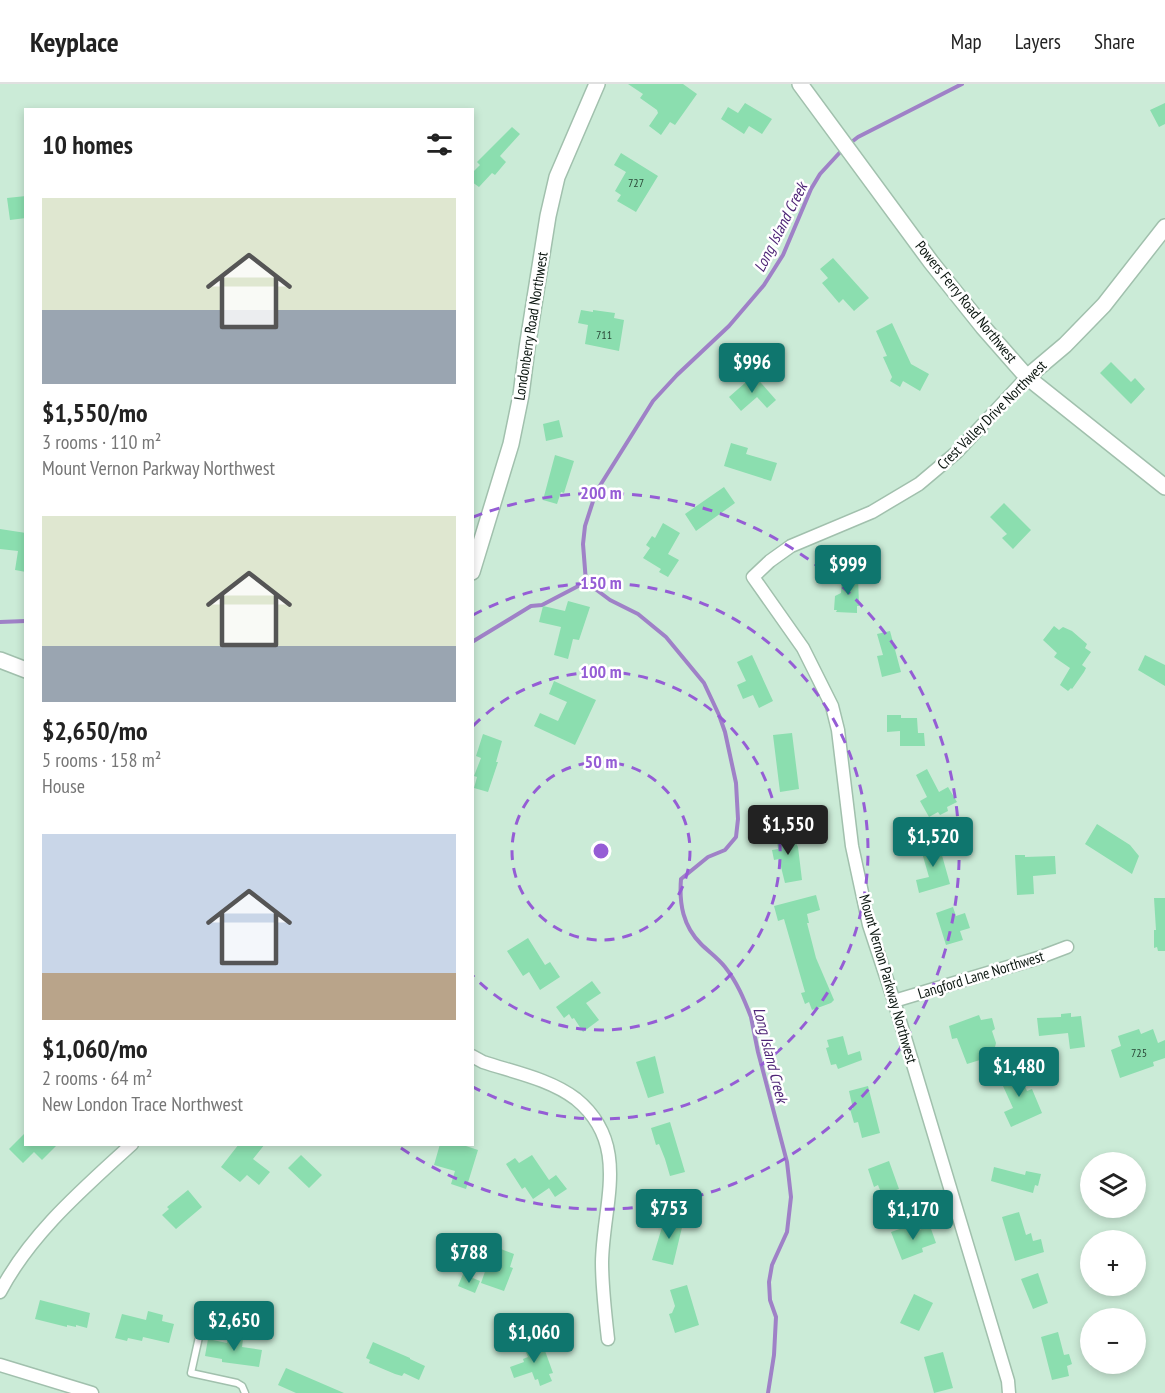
<!DOCTYPE html>
<meta charset="utf-8">
<style>
:root{--surface:#fff;--page:#f2f2f2;--text:#222;--muted:#767676;--line:#e0e0e0;--accent:#0f766e}
body{margin:0;font-family:"PT Sans Narrow",sans-serif;background:var(--page);color:var(--text);height:100vh;display:flex;flex-direction:column;font-size:22px;white-space:nowrap}
*{box-sizing:border-box;margin:0}
p{font-size:20px;color:var(--muted)}
.icon{flex:none;width:33px;height:33px;fill:none;stroke:currentColor;stroke-width:2;stroke-linecap:round;stroke-linejoin:round}
.map{position:relative;flex:1;overflow:hidden}
.details{position:absolute;left:24px;top:24px;width:450px;height:1038px;display:flex;flex-direction:column;background:var(--surface);border-radius:0px;box-shadow:0 3px 9px #0003}
.details>*{flex:none}
.fabs{position:absolute;left:1080px;top:1068px;display:grid;gap:12px}
.fabs a{display:grid;place-items:center;width:66px;height:66px;border-radius:50%;background:var(--surface);box-shadow:0 3px 9px #0003;font-size:30px}
.price{position:absolute;translate:-50% -51px;padding:0 14px;border-radius:6px;background:var(--accent);color:#fff;font-size:20px;line-height:39px;filter:drop-shadow(0 2px 3px #0008)}
.price::after{content:'';position:absolute;left:50%;top:36px;width:18px;height:14px;margin-left:-9px;background:inherit;clip-path:polygon(0 0,100% 0,50% 100%)}
.price.on{background:#222;color:#fff}
ul{padding:0;list-style:none}
li{display:grid;align-content:center;gap:12px;height:318px;padding:0 18px}
li span{display:grid;place-items:center;height:186px;border-radius:0px;color:#555}
li>.icon{margin-inline-start:auto}
span .icon{width:108px;height:108px;fill:#fffc;stroke-width:1}
li b{font-size:26px}
h2{display:flex;justify-content:space-between;align-items:center;height:72px;padding:0 18px;font-size:26px}
header{display:flex;align-items:center;gap:36px;box-sizing:border-box;height:84px;padding:0 30px;background:var(--surface);border-bottom:2px solid var(--line)}
header strong{font-size:28px}
nav{display:flex;gap:33px;margin-inline-start:auto;font-size:21px}
.map>svg:first-child{display:block}
.lines{fill:none;stroke-linecap:round;stroke-linejoin:round}
.stream{stroke:#9f81c7;stroke-width:4}
.building{fill:#8bdeaf}
.service-casing{stroke:#a1c0ad;stroke-width:9}
.minor-casing{stroke:#a1c0ad;stroke-width:15}
.tertiary-casing{stroke:#a1c0ad;stroke-width:18}
.service{stroke:#fff;stroke-width:6}
.minor{stroke:#fff;stroke-width:12}
.tertiary{stroke:#fff;stroke-width:15}
.ring{fill:none;stroke:#955dd5;stroke-width:3;stroke-dasharray:10 8}
.labels{text-anchor:middle;stroke-width:5;stroke-linejoin:round;paint-order:stroke}
.number-label{font-size:12px;fill:#2a4737}
.street-label{font-size:15px;fill:#0a150f;stroke:#fff}
.water-label{font-size:16px;font-style:italic;fill:#4e2577;stroke:#fff}
.centre{fill:#955dd5;stroke:#fff;stroke-width:3}
.ring-label{font-size:18px;text-anchor:middle;font-weight:bold;fill:#955dd5;stroke:#fff;stroke-width:5;stroke-linejoin:round;paint-order:stroke}
</style>
<header>
<strong>Keyplace</strong>
<nav><a>Map</a><a>Layers</a><a>Share</a></nav>
</header>
<div class="map">
<svg width="1165" height="1309" viewBox="0 0 1165 1309">
<rect width="100%" height="100%" fill="#cbebd7"/>
<g class="lines">
<path class="stream" d="M849,60L858,53L962,0
M0,538L26,537
M472,558L531,522L542,521L586,498
M768,1309L774,1271L776,1233L770,1216L769,1198L772,1181L787,1148L791,1113L787,1078L758,968L751,933C744,915 737,898 725,883C718,874 709,868 701,860C683,842 679,820 681,795L708,773L725,766L736,753L738,735L736,699L725,648L719,631L704,599L666,553L638,530L610,516L586,498L583,460L585,442L596,408L653,317L677,291L729,242L764,201L783,171L811,105L820,90L843,65"/>
</g>
<path class="building" d="M628,0H683L697,10L675,41L670,38L661,51L649,42L658,29L657,26L640,14L643,10Z
M745,19L772,35L762,50L749,42L744,50L721,35L728,23L738,29Z
M1165,19V40L1159,43L1150,26Z
M512,43L520,50L500,72L506,78L495,91L492,89L479,103L472,98V89L480,81L477,78Z
M621,69L658,92L636,128L617,117L621,111L615,107L626,88L614,81Z
M26,112V134L10,136L7,114Z
M833,174L869,214L854,227L843,215L839,219L822,199L828,194L820,185Z
M581,226L593,228V226L615,229L614,234L624,236L619,267L585,260L588,241L578,239Z
M892,239L911,280L929,290L920,307L903,297L900,303L890,297L892,293L883,273L887,272L876,247Z
M1111,278L1131,298L1135,294L1145,305L1131,320L1100,289Z
M754,291L776,316L767,324L757,313L741,327L729,313Z
M559,336L563,353L546,357L543,340Z
M731,359L748,364L746,370L777,379L771,397L724,382Z
M555,371L574,377L564,409L561,408L557,420L543,416Z
M724,403L735,419L696,447L685,430Z
M1004,419L1031,446L1013,465L1002,454L1007,450L990,433Z
M663,439L680,449L668,470L679,476L668,493L659,488L661,485L643,474L650,464L646,461L652,452L655,454Z
M0,445L26,449V488L15,486L18,467L0,465Z
M842,492H858L859,522H857V529L836,528L837,526H834L835,512L841,509Z
M568,517L590,523L579,556L573,555L568,575L554,571L561,543L539,538L543,522L565,527Z
M1054,542L1059,546L1063,543L1072,547L1087,560L1085,564L1091,568L1082,581L1086,584L1084,588L1072,605L1071,604L1068,607L1060,601L1070,584L1054,573L1057,569L1043,556Z
M890,547L901,588L882,593L877,572L883,571L877,550Z
M752,571L773,617L759,624L753,611L743,615L737,601L746,597L737,578Z
M1145,571L1165,581V602L1138,586Z
M554,597L596,616L575,661L534,642L540,629L558,637L567,618L549,610Z
M887,631H901V634H917L918,649H924L925,662H900V647L887,648Z
M792,649L799,705L780,708L773,651Z
M483,650L502,657L496,678H498L488,708L474,704L477,693L474,692L481,674L476,672Z
M927,685L939,708L948,703L957,718L947,723L948,727L940,731L938,728L929,733L920,717L927,713L916,691Z
M1097,740L1130,761L1139,772L1132,790L1085,760Z
M791,745L793,757H795L798,763L802,796L785,799L779,775L774,776L772,766L778,765L776,748Z
M938,757L950,800L919,809L916,796L929,793L920,762Z
M1015,771H1025V773L1055,772L1056,790L1033,792L1034,810L1017,811Z
M816,811L820,826L807,830L809,839H807L816,874L834,916L831,919L812,926L809,918L805,920L801,909L805,908L784,835L778,837L774,822Z
M1154,814H1165V867H1158L1157,863L1154,864V846H1156Z
M953,823L956,832L965,829L970,844L960,847L963,856L946,861L936,829Z
M528,854L545,881L550,878L560,893L540,906L529,888L523,892L507,867Z
M592,897L601,909L586,919L599,936L583,948L574,934L572,935L569,930L564,934L556,923Z
M1071,929V933L1081,932L1085,963L1070,965L1068,949L1039,952L1037,934L1061,933V930Z
M979,931L981,936L992,934L995,945L992,947L996,959L994,967L996,971L967,980L957,954L952,955L949,942Z
M1139,945L1141,950L1153,945L1158,959L1165,956V974L1153,978L1154,982L1120,994L1111,966L1121,962L1118,952Z
M843,952L848,971L860,967L862,976L838,985L836,980L831,981L826,964L829,963L827,956Z
M655,972L664,1009L648,1014L636,978Z
M1016,983L1027,1007L1032,1005L1042,1029L1011,1043L1004,1028L1013,1024L998,991Z
M868,1002L880,1049L862,1054L858,1038L854,1039L850,1025H853L849,1007Z
M670,1038L685,1088L670,1092L665,1075L659,1060L656,1061L651,1044Z
M26,1048V1060H58L42,1076L34,1068L23,1079L9,1065Z
M239,1060H265L253,1075L270,1088L259,1101L247,1091L240,1098L221,1083Z
M440,1060H460L478,1066L466,1105L451,1100L455,1087L434,1081Z
M301,1071L322,1091L309,1104L288,1084Z
M532,1071L549,1096L556,1091L567,1105L555,1113L549,1104L533,1115L525,1103L522,1105L506,1080L515,1074L519,1079Z
M889,1077L899,1105L882,1111L878,1101L874,1103L868,1085Z
M994,1083L1025,1091L1026,1087L1041,1090L1038,1102L1035,1101L1033,1109L991,1097Z
M188,1106L202,1123L176,1145L162,1131L169,1125L167,1123Z
M1019,1128L1026,1151L1031,1149L1033,1157L1041,1155L1044,1168L1015,1177L1002,1133Z
M666,1130L684,1135L673,1181L652,1176Z
M914,1140L916,1147L930,1142L936,1159L922,1164L923,1168L902,1176L891,1148Z
M469,1153L514,1170L510,1183L513,1184L504,1207L481,1199L489,1176L464,1166Z
M1038,1189L1048,1219L1033,1225L1021,1195Z
M463,1190L480,1197L475,1209L458,1202Z
M687,1201L699,1241L675,1249L669,1230L672,1229L675,1222L670,1206Z
M914,1210L933,1219L919,1247L900,1239Z
M40,1216L90,1229L87,1244L76,1241V1243L67,1241V1243L35,1235Z
M148,1227L163,1231L162,1237L174,1240L169,1259L143,1253L142,1257L128,1254L127,1257L115,1254L122,1230L146,1236Z
M1058,1248L1064,1271L1069,1270L1072,1280L1067,1282L1069,1292L1052,1296L1041,1253Z
M228,1252L243,1255L242,1263L262,1266L259,1283L222,1278V1275L205,1272L208,1255L227,1259Z
M538,1256L541,1265L544,1264L553,1289L549,1290L552,1297L540,1302L538,1295L535,1296L532,1288L514,1294L510,1283L524,1278L523,1275L528,1273L523,1262Z
M373,1258L410,1274V1275L425,1282L419,1296L404,1289L402,1292L395,1290L369,1279L370,1276L366,1274Z
M943,1268L953,1304L934,1309L924,1273Z
M286,1284L344,1309H296L278,1301Z"/>
<g class="lines">
<g class="service-casing">
<path id="service" d="M199,1253L191,1289L237,1299L242,1302L245,1309"/>
</g>
<g class="minor-casing">
<path id="minor" d="M894,917L1038,874L1067,863
M472,972L483,978C513,988 550,995 576,1015C631,1060 603,1119 602,1178C602,1203 605,1229 608,1255
M0,1208C31,1149 83,1105 132,1060
M0,1281L92,1309
M1009,1309L1008,1297L894,917L869,841L852,762L838,646L832,622L803,564L753,493L770,477L791,462L872,428L919,400L957,368L1027,293"/>
</g>
<g class="tertiary-casing">
<path id="tertiary" d="M800,0L931,178L983,243L1027,293L1165,403
M1027,293L1065,261L1104,221L1165,143
M472,488L511,360L521,311L527,264L548,132L557,93L597,0
M0,576L26,586"/>
</g>
<use href="#service" class="service"/>
<use href="#minor" class="minor"/>
<use href="#tertiary" class="tertiary"/>
</g>
<g class="ring">
<circle cx="601" cy="767" r="89"/>
<path d="M473 642A179 179 0 1 1 473 892"/>
<path d="M473 531A268 268 0 1 1 473 1003"/>
<path d="M473 433A358 358 0 1 1 398 1062"/>
</g>
<g class="labels">
<g class="number-label">
<text x="636" y="103">727</text>
<text x="604" y="255">711</text>
<text x="1139" y="973">725</text>
</g>
<g class="street-label">
<text transform="translate(966 218) rotate(51)" y="5">Powers Ferry Road Northwest</text>
<text transform="translate(531 242) rotate(-81)" y="5">Londonberry Road Northwest</text>
<text transform="translate(992 331) rotate(-45)" y="5">Crest Valley Drive Northwest</text>
<text transform="translate(981 891) rotate(-17)" y="5">Langford Lane Northwest</text>
<text transform="translate(888 895) rotate(74)" y="5">Mount Vernon Parkway Northwest</text>
</g>
<g class="water-label">
<text transform="translate(780 143) rotate(-63)" y="6">Long Island Creek</text>
<text transform="translate(771 971) rotate(76)" y="6">Long Island Creek</text>
</g>
</g>
<circle cx="601" cy="767" r="9" class="centre"/>
<g class="ring-label">
<text x="601" y="415">200 m</text>
<text x="601" y="505">150 m</text>
<text x="601" y="594">100 m</text>
<text x="601" y="684">50 m</text>
</g>
</svg>
<div class="fabs">
<a><svg class="icon" aria-label="layers" viewBox="0 0 24 24"><path d="M12 4l9 5-9 5-9-5zM3 14l9 5 9-5"/></svg></a>
<a>+</a>
<a>−</a>
</div>
<b class="price" style="left:752px;top:310px">$996</b>
<b class="price" style="left:848px;top:512px">$999</b>
<b class="price on" style="left:788px;top:772px">$1,550</b>
<b class="price" style="left:933px;top:784px">$1,520</b>
<b class="price" style="left:1019px;top:1014px">$1,480</b>
<b class="price" style="left:669px;top:1156px">$753</b>
<b class="price" style="left:913px;top:1157px">$1,170</b>
<b class="price" style="left:469px;top:1200px">$788</b>
<b class="price" style="left:234px;top:1268px">$2,650</b>
<b class="price" style="left:534px;top:1280px">$1,060</b>
<section class="details">
<h2>10 homes<svg class="icon" aria-label="filters" viewBox="0 0 24 24"><path d="M4 7h16M4 17h16"/><circle cx="9" cy="7" r="2"/><circle cx="15" cy="17" r="2"/></svg></h2>
<ul>
<li><span style="background:linear-gradient(#dfe7d0 60%,#9aa5b1 0)"><svg class="icon" aria-label="home" viewBox="0 0 24 24"><path d="M3 11l9-7 9 7M6 9v11h12V9"/></svg></span><div><b>$1,550/mo</b><p>3 rooms · 110 m²</p><p>Mount Vernon Parkway Northwest</p></div></li>
<li><span style="background:linear-gradient(#dfe7d0 70%,#9aa5b1 0)"><svg class="icon" aria-label="home" viewBox="0 0 24 24"><path d="M3 11l9-7 9 7M6 9v11h12V9"/></svg></span><div><b>$2,650/mo</b><p>5 rooms · 158 m²</p><p>House</p></div></li>
<li><span style="background:linear-gradient(#c9d6e8 75%,#b9a48a 0)"><svg class="icon" aria-label="home" viewBox="0 0 24 24"><path d="M3 11l9-7 9 7M6 9v11h12V9"/></svg></span><div><b>$1,060/mo</b><p>2 rooms · 64 m²</p><p>New London Trace Northwest</p></div></li>
</ul>
</section>
</div>
